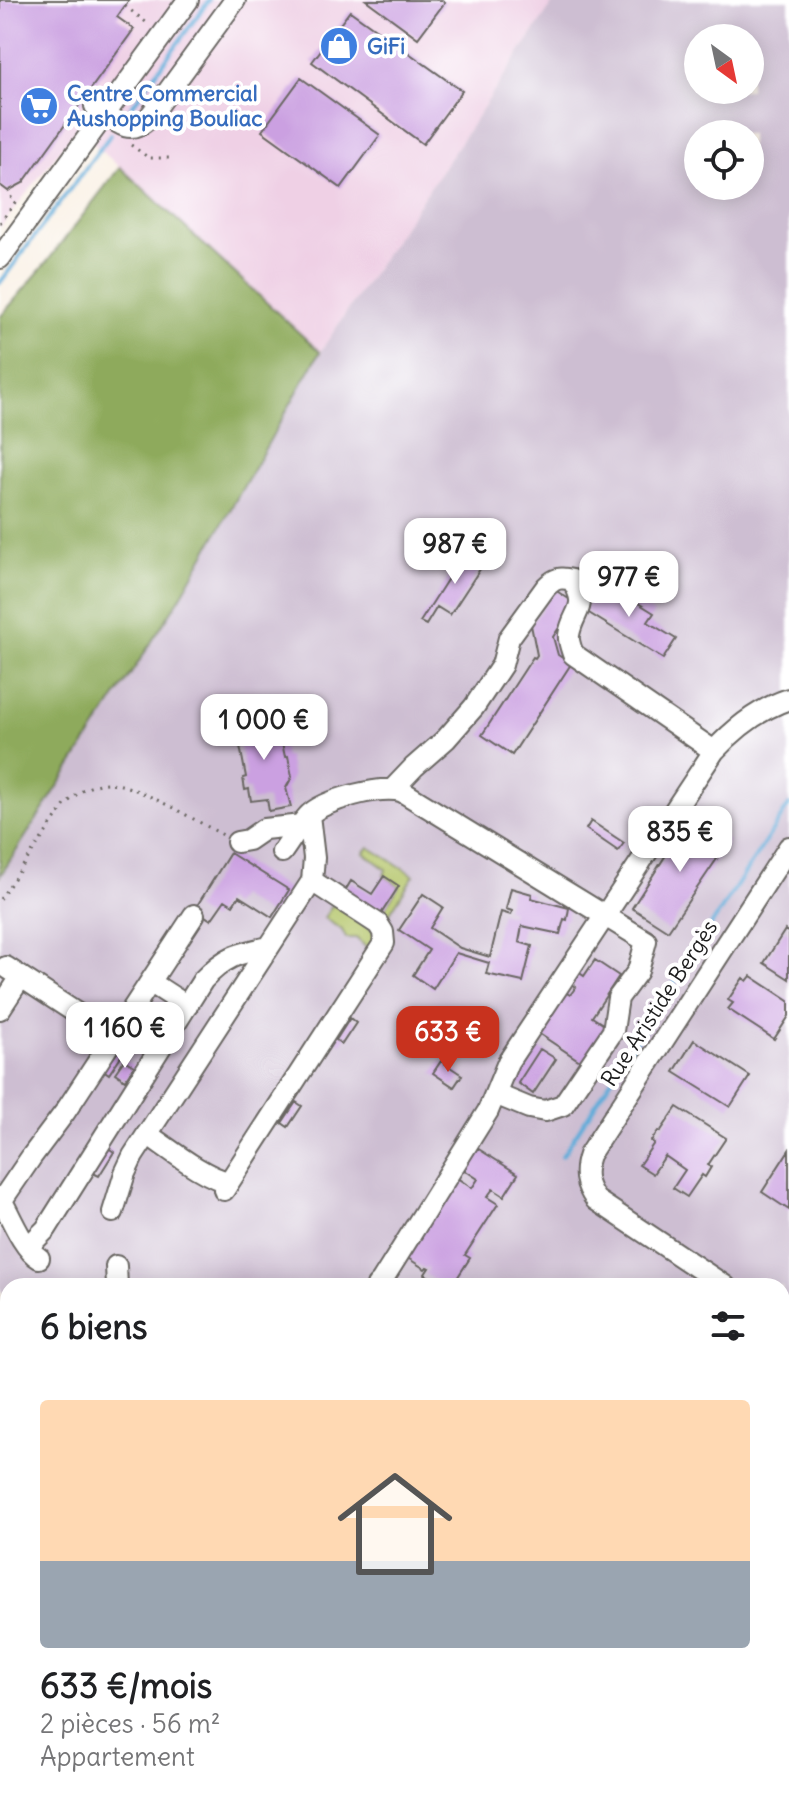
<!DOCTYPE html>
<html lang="fr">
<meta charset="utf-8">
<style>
:root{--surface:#fff;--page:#f6f6f6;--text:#202124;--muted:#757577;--line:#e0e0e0;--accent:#c8321e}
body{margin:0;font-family:Delius,sans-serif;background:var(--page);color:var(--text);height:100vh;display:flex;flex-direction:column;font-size:30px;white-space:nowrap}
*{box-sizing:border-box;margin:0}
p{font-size:26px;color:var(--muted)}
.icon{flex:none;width:44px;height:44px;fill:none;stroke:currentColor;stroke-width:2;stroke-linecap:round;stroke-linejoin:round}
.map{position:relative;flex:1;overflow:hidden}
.side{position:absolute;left:0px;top:1278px;width:790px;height:538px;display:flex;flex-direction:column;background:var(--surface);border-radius:24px 24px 0 0;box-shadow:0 4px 20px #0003}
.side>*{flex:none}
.needle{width:52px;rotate:147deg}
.buttons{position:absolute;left:684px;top:24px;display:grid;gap:16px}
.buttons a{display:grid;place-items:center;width:80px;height:80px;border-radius:50%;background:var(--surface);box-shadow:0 4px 20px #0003;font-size:40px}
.price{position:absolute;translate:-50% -68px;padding:0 18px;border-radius:16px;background:#fff;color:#222;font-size:26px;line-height:52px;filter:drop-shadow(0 2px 4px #0008)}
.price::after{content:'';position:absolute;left:50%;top:48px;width:24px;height:18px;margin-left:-12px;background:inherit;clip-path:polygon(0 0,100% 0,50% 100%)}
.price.current{background:var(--accent);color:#fff}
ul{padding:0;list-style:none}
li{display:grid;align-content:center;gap:16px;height:424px;padding:0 40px}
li+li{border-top:2px solid var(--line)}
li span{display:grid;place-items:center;height:248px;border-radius:8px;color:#555}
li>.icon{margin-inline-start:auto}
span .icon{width:144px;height:144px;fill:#fffc;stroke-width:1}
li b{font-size:34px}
h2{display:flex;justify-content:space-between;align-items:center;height:96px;padding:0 40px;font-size:34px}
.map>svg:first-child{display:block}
.built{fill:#efd0e5}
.industrial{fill:#cdbed2;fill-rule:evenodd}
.green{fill:#b3c467;stroke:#687042;stroke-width:2}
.forest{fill:#8eaa5c;stroke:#55633c;stroke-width:2}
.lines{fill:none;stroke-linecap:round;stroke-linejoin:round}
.stream{stroke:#60acd9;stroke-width:4}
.building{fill:#cba0e1}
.minor-casing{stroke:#696662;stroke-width:24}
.major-casing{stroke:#696662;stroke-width:30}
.path{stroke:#696662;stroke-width:3;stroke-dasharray:2 6;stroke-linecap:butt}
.minor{stroke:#fff;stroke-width:20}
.major{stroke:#fabe6d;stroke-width:26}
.labels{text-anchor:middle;stroke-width:8;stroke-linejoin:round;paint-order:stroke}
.shop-label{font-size:22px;font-weight:bold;fill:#366cbe;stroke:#fff;text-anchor:start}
.street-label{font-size:22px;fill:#1c1c1c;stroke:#fff}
</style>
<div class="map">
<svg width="789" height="1815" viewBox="0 0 789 1815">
<rect width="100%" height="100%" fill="#fff"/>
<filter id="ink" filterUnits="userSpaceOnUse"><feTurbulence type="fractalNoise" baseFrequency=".0125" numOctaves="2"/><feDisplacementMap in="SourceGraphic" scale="16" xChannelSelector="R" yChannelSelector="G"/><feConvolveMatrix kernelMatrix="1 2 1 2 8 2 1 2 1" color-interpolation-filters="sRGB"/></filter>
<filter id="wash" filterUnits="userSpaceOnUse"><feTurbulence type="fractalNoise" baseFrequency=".006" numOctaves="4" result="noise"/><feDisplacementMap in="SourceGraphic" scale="32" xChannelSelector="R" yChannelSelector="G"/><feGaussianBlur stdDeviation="1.8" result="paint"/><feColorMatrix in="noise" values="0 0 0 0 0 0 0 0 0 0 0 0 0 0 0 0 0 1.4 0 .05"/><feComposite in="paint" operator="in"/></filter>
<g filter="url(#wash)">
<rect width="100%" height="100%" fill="#f9f0e3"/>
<path class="built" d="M0,0H555L320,352L77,128L0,228Z
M0,1719L8,1728V1808H66L71,1815H0Z"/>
<path class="industrial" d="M555,0H789V1815H725L715,1808H782V1286H8V1297L0,1291V876L180,598L320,352ZM698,38H750V90H698ZM698,134H750V186H698Z
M0,1322L8,1328V1656L0,1670Z
M421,1808H608L622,1815H415Z"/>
<path class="green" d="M369,847L414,875L384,922L377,920L399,886L384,876L386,869L364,853Z
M335,901L378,935L368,949L356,938H346L342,930L324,918Z"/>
<path class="forest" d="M120,167L320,352L180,598L0,876V317L46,263Z"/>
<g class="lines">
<path class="stream" d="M127,113L209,0
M0,283L111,134
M562,1156L789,805"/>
</g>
<g id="blocks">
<path class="building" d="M0,0H129L117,17L134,29L23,183L8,191L0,185Z
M366,0H442L445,2L418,38Z
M350,11L462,91L423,144L312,62Z
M301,78L380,135L341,188L262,131Z
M465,552L484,563L450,615L437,607L426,625L420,622Z
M603,581L654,613L648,622L676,639L663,659L584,610Z
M555,590L575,603L553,637L558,655L571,664L512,755L482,735L533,657L535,658L537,655L531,625Z
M264,716L265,721L277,719L280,744L282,743L285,757L288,756L292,777L286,788L291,807L269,811L267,799L251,801L249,789L245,790L243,778L246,777L235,720Z
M691,816L729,841L668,931L632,908Z
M591,821L624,843L618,851L586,829Z
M230,853L289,890L272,917L239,896L233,905L225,900L211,920L195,909Z
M384,876L399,886L377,920L342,896L351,881L372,894Z
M511,888L532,894L531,898L569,908L567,920L564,919L560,934L522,926L519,942L532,946L523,982L486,974L489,963L456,953L433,989L413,975L429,950L399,930L423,894L443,907L430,928L460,948L490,957L501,912L511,915L512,911L506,909Z
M785,930L789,933V979L764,963Z
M595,960L619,976L592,1017L609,1028L586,1065L538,1033L565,992L570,995L576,987L571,983L578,972L584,976Z
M751,976L789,1001V1016L774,1039L728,1009L733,1003L728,1000L743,978L747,981Z
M350,1018L356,1023L342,1044L336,1040Z
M694,1040L750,1076L730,1107L674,1072Z
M118,1045L125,1050L109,1074L102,1069Z
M540,1049L556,1059L533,1094L518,1083Z
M124,1060L134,1066L125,1080L115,1073Z
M441,1061L462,1075L454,1087L433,1073Z
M296,1102L302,1106L288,1127L282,1123Z
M677,1107L726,1138L708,1165L711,1167L705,1177L702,1175L687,1197L673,1188L685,1170L665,1156L653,1174L639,1165L654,1143L651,1141L658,1131L660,1132Z
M107,1147L114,1152L99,1176L91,1172Z
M477,1148L518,1174L504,1196L493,1189L487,1197L498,1204L465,1255L470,1258L452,1286H443L425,1274L429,1268L427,1267L425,1269L406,1257L457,1178L472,1188L478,1179L463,1169Z
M789,1150V1210L762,1192Z
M8,1426V1479L0,1474V1438Z
M194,1808H286L293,1815H186Z
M424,1808H448L442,1815H415Z
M518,1808H549L559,1815H517L514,1813Z"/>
</g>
</g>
<g filter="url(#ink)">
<use href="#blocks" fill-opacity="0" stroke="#696662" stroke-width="2"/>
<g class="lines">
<g class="minor-casing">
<path id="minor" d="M95,106C114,119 127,138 148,119L235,0
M0,258L188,0
M394,788L414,767L446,739L474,707L502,665L509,638L546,587C555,578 560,577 572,580C590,608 573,610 569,635C568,641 571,648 573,654L714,751
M237,842L248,840L264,829L302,825
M282,852C290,841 298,827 308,816C323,800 383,784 403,792L646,941L638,971L618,998L613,1031L563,1105L545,1111L529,1108L495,1094
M6,967L113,1037
M150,982L187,1006
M0,1009L21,977
M147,1134C168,1148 205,1178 229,1182
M224,1190L384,943L383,932L378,924L312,881
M0,1197C10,1215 23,1249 39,1258
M2,1200L32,1156L65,1112L194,915
M113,1212L125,1173L133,1156L312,881L314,858L309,815
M26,1245L35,1240L46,1229L203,980C226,956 236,954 269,947
M116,1266L117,1286
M377,1286L381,1282L488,1111L508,1062L714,751C735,728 759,709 789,699
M725,1286L596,1200C585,1185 583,1172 589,1155L789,847
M782,1323L789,1327
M132,1815L136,1808"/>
</g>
<g class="major-casing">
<path id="major" d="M0,1702L8,1711
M75,1808L80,1815"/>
</g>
<path class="path" d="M125,6L147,23
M131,145L149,158H169
M0,223L16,201L6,194
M0,899L65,805C77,793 91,783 109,783C133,783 198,822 223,835"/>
<use href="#minor" class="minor"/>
<use href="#major" class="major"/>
</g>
</g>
<defs>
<g id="shop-disc" transform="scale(2)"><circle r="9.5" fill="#3f7fe0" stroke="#fff"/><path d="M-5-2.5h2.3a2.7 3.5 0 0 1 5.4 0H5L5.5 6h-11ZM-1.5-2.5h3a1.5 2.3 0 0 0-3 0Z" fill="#fff"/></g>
<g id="supermarket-disc" transform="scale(2)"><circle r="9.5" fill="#3f7fe0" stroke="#fff"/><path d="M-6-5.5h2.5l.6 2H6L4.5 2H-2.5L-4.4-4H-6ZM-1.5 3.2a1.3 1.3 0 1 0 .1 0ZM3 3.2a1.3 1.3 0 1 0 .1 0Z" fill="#fff"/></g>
</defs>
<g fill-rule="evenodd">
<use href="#shop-disc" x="339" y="46"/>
<use href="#supermarket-disc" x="39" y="106"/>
</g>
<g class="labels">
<g class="shop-label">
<text x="367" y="54">GiFi</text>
<text x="67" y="101">Centre Commercial<tspan x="67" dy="25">Aushopping Bouliac</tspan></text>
</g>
<g class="street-label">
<text transform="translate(659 1003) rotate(-57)" y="8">Rue Aristide Bergès</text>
</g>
</g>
</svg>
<div class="buttons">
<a><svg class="needle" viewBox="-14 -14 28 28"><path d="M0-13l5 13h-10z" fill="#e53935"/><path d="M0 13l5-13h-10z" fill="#757577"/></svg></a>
<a><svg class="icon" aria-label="locate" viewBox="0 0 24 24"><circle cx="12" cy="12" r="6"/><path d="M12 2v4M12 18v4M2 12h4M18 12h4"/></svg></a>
</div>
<b class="price" style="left:455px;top:586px">987 €</b>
<b class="price" style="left:629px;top:619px">977 €</b>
<b class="price" style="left:264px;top:762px">1 000 €</b>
<b class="price" style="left:680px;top:874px">835 €</b>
<b class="price" style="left:125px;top:1070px">1 160 €</b>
<b class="price current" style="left:448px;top:1074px">633 €</b>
<section class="side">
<h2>6 biens<svg class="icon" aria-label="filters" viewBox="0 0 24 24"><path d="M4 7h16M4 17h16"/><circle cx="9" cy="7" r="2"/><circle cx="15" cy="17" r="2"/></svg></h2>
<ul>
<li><span style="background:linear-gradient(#ffd9b3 65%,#9aa5b1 0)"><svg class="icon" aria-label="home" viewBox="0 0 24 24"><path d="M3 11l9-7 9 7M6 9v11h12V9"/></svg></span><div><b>633 €/mois</b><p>2 pièces · 56 m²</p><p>Appartement</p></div></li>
</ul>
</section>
</div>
